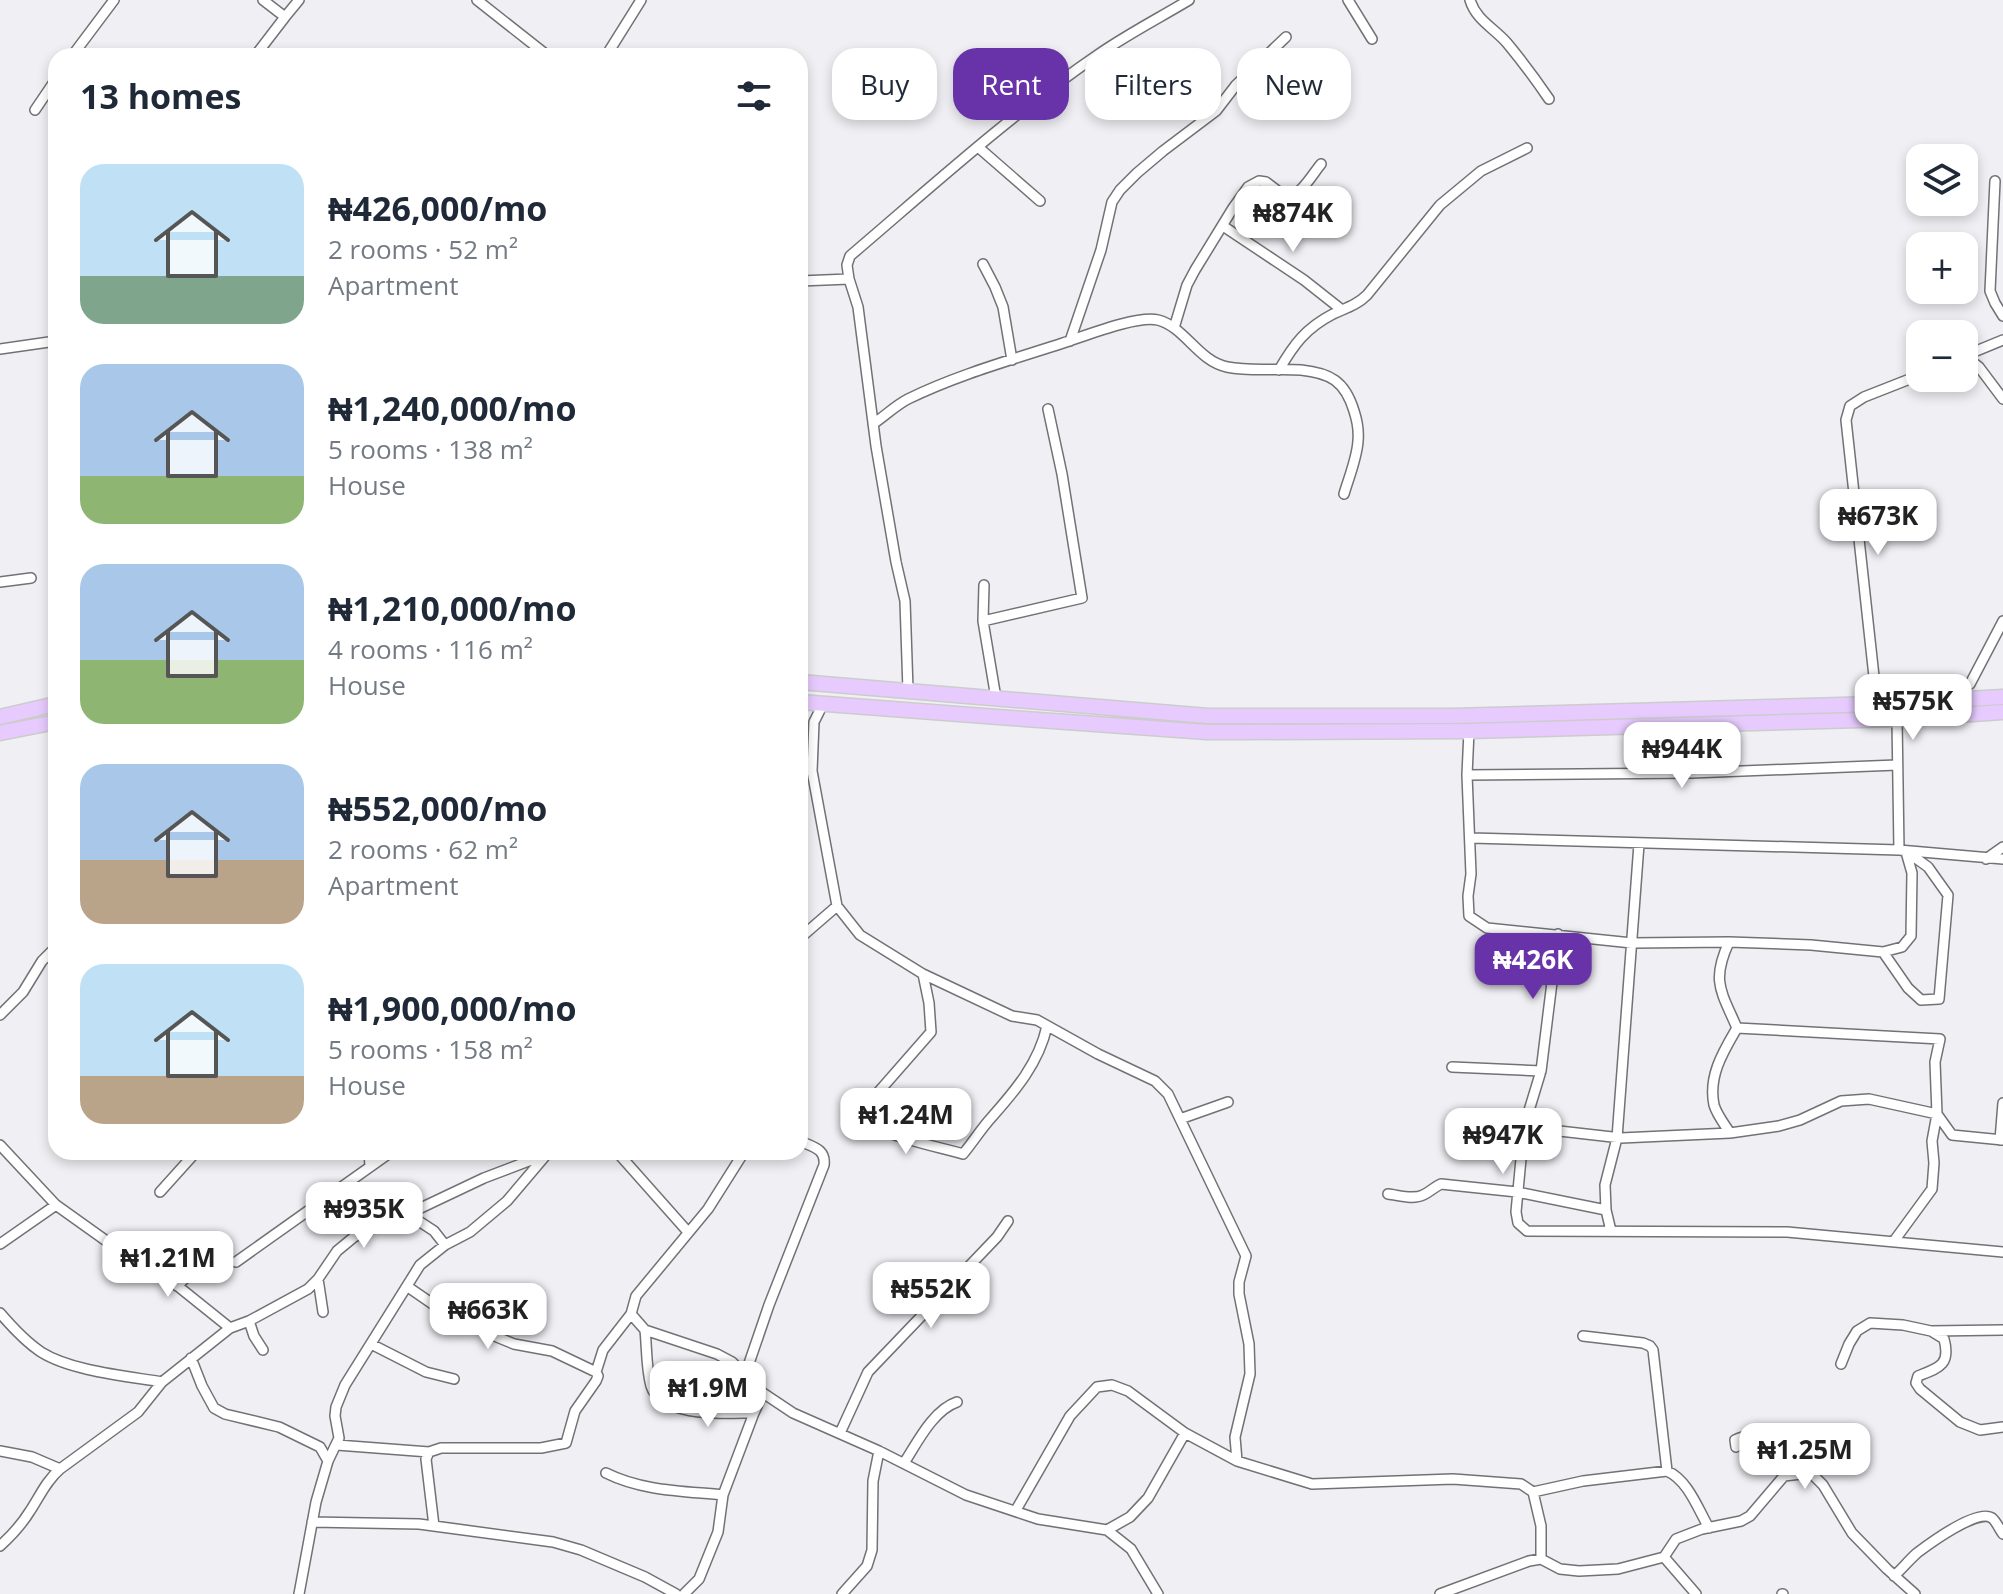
<!DOCTYPE html>
<meta charset="utf-8">
<style>
:root{--surface:#fff;--page:#f6f6f7;--text:#1f2937;--muted:#747a83;--accent:#6832a8}
body{margin:0;font-family:"Open Sans",sans-serif;background:var(--page);color:var(--text);height:100vh;display:flex;flex-direction:column;font-size:30px;white-space:nowrap}
*{box-sizing:border-box;margin:0}
p{font-size:26px;color:var(--muted)}
.icon{flex:none;width:44px;height:44px;fill:none;stroke:currentColor;stroke-width:2;stroke-linecap:round;stroke-linejoin:round}
.map{position:relative;flex:1;overflow:hidden}
.side{position:absolute;left:48px;top:48px;width:760px;height:1112px;display:flex;flex-direction:column;background:var(--surface);border-radius:24px;box-shadow:0 4px 12px #0003}
.side>*{flex:none}
.top-card{position:absolute;left:832px;top:48px;width:760px;height:72px;display:flex;gap:16px}
.fabs{position:absolute;left:1906px;top:144px;display:grid;gap:16px}
.fabs a{display:grid;place-items:center;width:72px;height:72px;border-radius:16px;background:var(--surface);box-shadow:0 4px 12px #0003;font-size:40px}
.price{position:absolute;translate:-50% -68px;padding:0 18px;border-radius:16px;background:#fff;color:#222;font-size:26px;line-height:52px;filter:drop-shadow(0 2px 4px #0008)}
.price::after{content:'';position:absolute;left:50%;top:48px;width:24px;height:18px;margin-left:-12px;background:inherit;clip-path:polygon(0 0,100% 0,50% 100%)}
.price.selected{background:var(--accent);color:#fff}
ul{padding:0;list-style:none}
li{display:flex;align-items:center;gap:24px;height:200px;padding:0 32px}
li span{display:grid;place-items:center;flex:none;width:224px;height:160px;border-radius:24px;color:#555}
li>.icon{margin-inline-start:auto}
span .icon{width:96px;height:96px;fill:#fffc;stroke-width:1}
li b{font-size:34px}
h2{display:flex;justify-content:space-between;align-items:center;height:96px;padding:0 32px;font-size:34px}
.chip{padding:0 28px;border-radius:24px;background:var(--surface);box-shadow:0 4px 12px #0003;font-size:28px;line-height:72px}
.chip.selected{background:var(--accent);color:#fff}
.map>svg:first-child{display:block}
.lines{fill:none;stroke-linecap:round;stroke-linejoin:round}
.minor-casing{stroke:#717276;stroke-width:12}
.primary-casing{stroke:#ccc;stroke-width:17}
.minor{stroke:#fff;stroke-width:9}
.primary{stroke:#e7cbfe;stroke-width:14}
</style>
<div class="map">
<svg width="2003" height="1594" viewBox="0 0 2003 1594">
<rect width="100%" height="100%" fill="#efeff4"/>
<g class="lines">
<g class="minor-casing">
<path id="minor" d="M263,0L285,17L299,0
M477,0L548,56
M1348,0L1372,39
M1470,0C1476,20 1494,28 1507,43C1522,61 1536,80 1549,99
M72,56L114,0
M255,56L285,17
M606,56L641,0
M35,110L56,79
M978,147L1040,201
M1995,181L1990,291L1995,303L2003,316
M1223,226L1304,280L1342,310
M983,264L995,287L1003,307L1012,360
M800,281L849,279
M1174,328L1187,285L1195,270L1233,208L1248,187L1259,181L1266,182L1287,198C1301,195 1312,175 1321,164
M1070,341L1101,250L1112,202L1120,190L1137,173L1163,151L1216,111L1236,85L1286,37
M0,349L56,341
M1964,356L2003,340
M1965,356L1979,367L2003,399
M1279,370C1294,344 1306,328 1333,314C1346,308 1357,305 1367,295L1440,205L1481,171L1527,148
M873,424C885,416 896,405 908,399C957,375 1011,360 1063,343C1085,336 1137,315 1158,320C1185,327 1198,361 1227,367C1252,372 1276,368 1301,370C1330,373 1345,381 1354,411C1357,420 1359,430 1358,441C1357,458 1349,477 1344,494
M0,582L31,578
M984,585L983,621L996,698
M983,621L1082,598L1062,474L1048,409
M908,690L905,601L896,562L876,446L858,307L849,279L847,265L850,256C931,187 1011,114 1099,54C1128,34 1159,18 1189,0
M1896,696L1958,690L1970,684L2003,621
M1877,704L1846,420L1850,406L1864,397L1920,375
M1897,719L1899,850
M1469,731L1467,775L1471,874L1468,896L1469,916L1487,928L1632,943L1729,942L1811,945L1883,952L1902,947L1911,936L1912,873L1906,852
M1467,775L1692,773L1897,765
M1471,838L1899,850L2003,859
M1986,859L2003,847
M837,906L860,935L923,974L1012,1016L1037,1020L1098,1054L1155,1081L1168,1094L1246,1256L1239,1282V1294L1249,1344L1250,1374L1235,1437L1237,1461
M1558,934L1541,1071L1524,1127L1516,1212L1518,1223L1527,1231L1787,1232L2003,1252
M800,938L837,906L812,771L814,722L823,704
M1729,942C1711,981 1721,991 1737,1028
M1883,952L1908,988L1921,1000L1939,999L1948,895L1928,867L1910,854
M923,974L929,1003L931,1032L875,1096L865,1114C867,1119 867,1121 872,1124C892,1138 939,1147 963,1154C973,1142 981,1129 991,1118C1015,1091 1039,1063 1047,1026
M0,1015L23,992L42,961L56,947
M1737,1028L1940,1039L1935,1062L1937,1114L1932,1141L1934,1163L1932,1189L1894,1241
M1452,1067L1541,1071
M1180,1119L1228,1102
M1524,1127L1621,1138L1730,1133L1779,1126L1800,1120L1841,1101L1869,1099L1937,1114L1952,1135L2003,1140
M1730,1133C1725,1125 1717,1115 1714,1105C1708,1076 1723,1052 1737,1028
M2000,1140L2003,1103
M0,1145L56,1205L119,1250L159,1271L230,1328
M369,1152L370,1166
M617,1152L688,1232
M160,1192L196,1152
M1388,1194C1398,1195 1413,1200 1423,1195C1430,1192 1434,1187 1441,1184L1517,1192L1606,1210
M408,1214L434,1231L445,1245
M1611,1231L1606,1210L1605,1185L1617,1138L1639,844
M0,1244L56,1205
M236,1262L391,1152
M318,1279L323,1312
M177,1286L209,1256
M0,1313C12,1327 26,1342 41,1352C71,1371 126,1376 162,1382
M631,1314L645,1330L717,1354L732,1362L763,1393L793,1413L879,1451L966,1495L1038,1519L1107,1530L1131,1549L1158,1594
M249,1321L254,1336L263,1350
M645,1330C647,1348 646,1368 651,1386C661,1418 727,1413 754,1413
M1931,1331L1944,1339C1951,1365 1939,1368 1918,1376L1916,1383L1920,1389L1960,1422L1980,1430L2003,1427
M1583,1336L1643,1343L1650,1346L1653,1350L1667,1471
M371,1344L426,1372L454,1379
M191,1358L202,1386L214,1408L225,1414L279,1427L320,1447L328,1461
M1841,1364L1849,1344L1857,1331L1870,1323L1903,1325L1931,1331L2003,1330
M596,1372L603,1350L631,1314L636,1296L708,1209L744,1152
M745,1375L769,1305L824,1165C826,1149 813,1147 800,1141
M840,1433L868,1372L997,1237L1008,1221
M337,1445L429,1452L441,1448H541L566,1443L575,1411L596,1381L598,1376L596,1372L552,1351L514,1344L497,1337L437,1307L408,1287
M1736,1447L1735,1440C1747,1433 1764,1435 1777,1437L1781,1443L1784,1476
M0,1451L32,1457L60,1469
M429,1452L426,1459L434,1526
M904,1463C917,1443 933,1410 957,1402
M606,1473C642,1491 683,1491 723,1495
M1533,1492L1583,1481L1667,1471C1688,1480 1698,1509 1709,1528
M1016,1510L1070,1416L1097,1387L1112,1385L1128,1391L1185,1433L1237,1461L1312,1484L1453,1479L1521,1484L1533,1492L1541,1526V1559
M312,1522L419,1524L553,1542L581,1550L645,1577L676,1594
M1107,1530L1130,1517L1148,1498L1185,1433
M0,1546C11,1536 22,1524 30,1511C40,1496 46,1481 60,1469L138,1412L162,1382L230,1328L249,1321L308,1289L318,1279L337,1251L354,1237L399,1215L408,1214L484,1178L547,1154
M1664,1557L1696,1594
M1894,1576C1902,1569 1909,1560 1917,1553C1929,1544 1978,1508 1992,1518C1996,1521 2000,1530 2003,1534
M299,1594L316,1502L328,1461L339,1438L335,1416L336,1407L345,1385L420,1265L445,1245L470,1232L507,1201L546,1155
M684,1594L699,1579L718,1532L723,1495L754,1413L763,1393
M842,1594L867,1566L872,1550L873,1481L879,1451
M1440,1594L1529,1561L1541,1559L1560,1569L1579,1571L1618,1569L1664,1557L1676,1539L1702,1529L1741,1521L1750,1516L1784,1476L1801,1474L1813,1475L1823,1485L1852,1533L1887,1569L1915,1594
M1782,1594H1783"/>
</g>
<g class="primary-casing">
<path id="primary" d="M800,682L1208,716H1453L1877,704L2003,697
M800,702L1025,719L1207,732H1243L1469,731L1897,719L2003,712
M0,717L56,704
M0,733L56,722"/>
</g>
<use href="#minor" class="minor"/>
<use href="#primary" class="primary"/>
</g>
</svg>
<div class="fabs">
<a><svg class="icon" aria-label="layers" viewBox="0 0 24 24"><path d="M12 4l9 5-9 5-9-5zM3 14l9 5 9-5"/></svg></a>
<a>+</a>
<a>−</a>
</div>
<b class="price" style="left:1293px;top:254px">₦874K</b>
<b class="price" style="left:1878px;top:557px">₦673K</b>
<b class="price" style="left:1913px;top:742px">₦575K</b>
<b class="price" style="left:1682px;top:790px">₦944K</b>
<b class="price selected" style="left:1533px;top:1001px">₦426K</b>
<b class="price" style="left:906px;top:1156px">₦1.24M</b>
<b class="price" style="left:1503px;top:1176px">₦947K</b>
<b class="price" style="left:364px;top:1250px">₦935K</b>
<b class="price" style="left:168px;top:1299px">₦1.21M</b>
<b class="price" style="left:931px;top:1330px">₦552K</b>
<b class="price" style="left:488px;top:1351px">₦663K</b>
<b class="price" style="left:708px;top:1429px">₦1.9M</b>
<b class="price" style="left:1805px;top:1491px">₦1.25M</b>
<div class="top-card">
<a class="chip">Buy</a>
<a class="chip selected">Rent</a>
<a class="chip">Filters</a>
<a class="chip">New</a>
</div>
<section class="side">
<h2>13 homes<svg class="icon" aria-label="filters" viewBox="0 0 24 24"><path d="M4 7h16M4 17h16"/><circle cx="9" cy="7" r="2"/><circle cx="15" cy="17" r="2"/></svg></h2>
<ul>
<li><span style="background:linear-gradient(#bfe0f5 70%,#7fa58c 0)"><svg class="icon" aria-label="home" viewBox="0 0 24 24"><path d="M3 11l9-7 9 7M6 9v11h12V9"/></svg></span><div><b>₦426,000/mo</b><p>2 rooms · 52 m²</p><p>Apartment</p></div></li>
<li><span style="background:linear-gradient(#a9c7e8 70%,#8fb573 0)"><svg class="icon" aria-label="home" viewBox="0 0 24 24"><path d="M3 11l9-7 9 7M6 9v11h12V9"/></svg></span><div><b>₦1,240,000/mo</b><p>5 rooms · 138 m²</p><p>House</p></div></li>
<li><span style="background:linear-gradient(#a9c7e8 60%,#8fb573 0)"><svg class="icon" aria-label="home" viewBox="0 0 24 24"><path d="M3 11l9-7 9 7M6 9v11h12V9"/></svg></span><div><b>₦1,210,000/mo</b><p>4 rooms · 116 m²</p><p>House</p></div></li>
<li><span style="background:linear-gradient(#a9c7e8 60%,#b9a48a 0)"><svg class="icon" aria-label="home" viewBox="0 0 24 24"><path d="M3 11l9-7 9 7M6 9v11h12V9"/></svg></span><div><b>₦552,000/mo</b><p>2 rooms · 62 m²</p><p>Apartment</p></div></li>
<li><span style="background:linear-gradient(#bfe0f5 70%,#b9a48a 0)"><svg class="icon" aria-label="home" viewBox="0 0 24 24"><path d="M3 11l9-7 9 7M6 9v11h12V9"/></svg></span><div><b>₦1,900,000/mo</b><p>5 rooms · 158 m²</p><p>House</p></div></li>
</ul>
</section>
</div>
